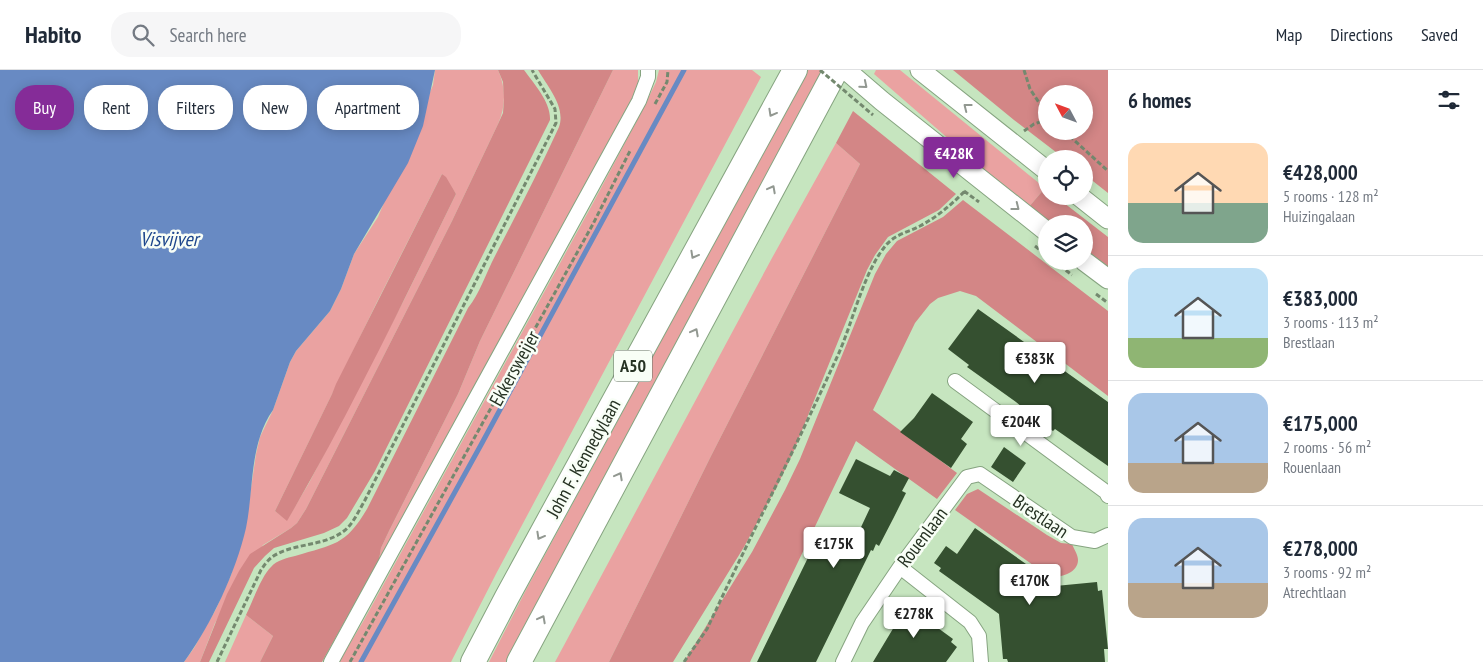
<!DOCTYPE html>
<meta charset="utf-8">
<style>
:root{--surface:#fff;--page:#f6f6f7;--text:#1f2937;--muted:#747a83;--line:#e0e1e3;--accent:#852c98}
body{margin:0;font-family:"PT Sans Narrow",sans-serif;background:var(--page);color:var(--text);height:100vh;display:flex;flex-direction:column;font-size:19px;white-space:nowrap}
*{box-sizing:border-box;margin:0}
p{font-size:16px;color:var(--muted)}
.icon{flex:none;width:28px;height:28px;fill:none;stroke:currentColor;stroke-width:2;stroke-linecap:round;stroke-linejoin:round}
.map{position:relative;flex:1;overflow:hidden}
.side{display:flex;flex-direction:column;background:var(--surface);width:375px}
.side>*{flex:none}
.hud{position:absolute;left:15px;top:15px;width:475px;height:45px;display:flex;gap:10px}
.needle{width:32px;rotate:311deg}
.controls{position:absolute;left:1038px;top:15px;display:grid;gap:10px}
.controls a{display:grid;place-items:center;width:55px;height:55px;border-radius:50%;background:var(--surface);box-shadow:0 2px 12px #0003;font-size:25px}
.price{position:absolute;translate:-50% -42px;padding:0 11px;border-radius:5px;background:#fff;color:#222;font-size:16px;line-height:32px;filter:drop-shadow(0 1px 2px #0008)}
.price::after{content:'';position:absolute;left:50%;top:30px;width:15px;height:11px;margin-left:-8px;background:inherit;clip-path:polygon(0 0,100% 0,50% 100%)}
.price.on{background:var(--accent);color:#fff}
ul{padding:0;list-style:none}
li{display:flex;align-items:center;gap:15px;height:125px;padding:0 20px}
li+li{border-top:1px solid var(--line)}
li span{display:grid;place-items:center;flex:none;width:140px;height:100px;border-radius:15px;color:#555}
li>.icon{margin-inline-start:auto}
span .icon{width:60px;height:60px;fill:#fffc;stroke-width:1}
li b{font-size:21px}
h2{display:flex;justify-content:space-between;align-items:center;height:60px;padding:0 20px;font-size:21px}
.pill{padding:0 18px;border-radius:20px;background:var(--surface);box-shadow:0 2px 12px #0003;font-size:18px;line-height:45px}
.pill.on{background:var(--accent);color:#fff}
header{display:flex;align-items:center;gap:30px;box-sizing:border-box;height:70px;padding:0 25px;background:var(--surface);border-bottom:1px solid var(--line)}
header strong{font-size:24px}
nav{display:flex;gap:28px;margin-inline-start:auto;font-size:18px}
.search{width:350px;height:45px;background:var(--page);display:flex;align-items:center;gap:12px;box-sizing:border-box;padding:0 18px;border-radius:20px;color:var(--muted);font-size:19px}
main{display:flex;flex:1;min-height:0}
.map>svg:first-child{display:block}
.green{fill:#eaa2a1;fill-rule:evenodd}
.forest{fill:#d38686;fill-rule:evenodd}
.water{fill:#688ac3}
.lines{fill:none;stroke-linecap:round;stroke-linejoin:round}
.stream{stroke:#688ac3;stroke-width:5}
.building{fill:#355030}
.minor-casing{stroke:#86a480;stroke-width:16}
.secondary-casing{stroke:#86a480;stroke-width:21}
.motorway-casing{stroke:#86a480;stroke-width:26}
.path{stroke:#74896f;stroke-width:3;stroke-dasharray:5 2.5;stroke-linecap:butt}
.minor{stroke:#fff;stroke-width:14}
.secondary{stroke:#fff;stroke-width:19}
.motorway{stroke:#fff;stroke-width:24}
.path-bridge{stroke:#74896f;stroke-width:3;stroke-dasharray:5 2.5;stroke-linecap:butt}
.oneway{stroke:#929891}
.labels{text-anchor:middle;stroke-width:5;stroke-linejoin:round;paint-order:stroke}
.shield{fill:#f8fef6;stroke:#656f62;stroke-width:1}
.shield-label{font-size:18px;font-weight:bold;fill:#263223}
.street-label{font-size:19px;fill:#263223;stroke:#f8fef6}
.water-label{font-size:20px;font-style:italic;fill:#1e478d;stroke:#f8fef6}
</style>
<header>
<strong>Habito</strong>
<div class="search"><svg class="icon" aria-label="search" viewBox="0 0 24 24"><circle cx="10" cy="10" r="6"/><path d="M15 15l6 6"/></svg>Search here</div>
<nav><a>Map</a><a>Directions</a><a>Saved</a></nav>
</header>
<main>
<div class="map">
<svg width="1108" height="592" viewBox="0 0 1108 592">
<rect width="100%" height="100%" fill="#c6e5bf"/>
<path class="green" d="M435,0H498C506,18 506,36 498,54L452,151L306,439L297,453L291,458L263,475L215,553L200,592H184L194,578L216,539L231,505L245,460L256,384L260,367L273,340L290,292L296,281L330,241L341,219L354,184L378,147L433,15ZM442,104L456,124L405,228L309,413L287,450L275,441L377,232Z
M613,0H638V15L635,23L517,243L379,490L381,478L389,461L458,324L480,271Z
M659,0H752L761,7L497,502L451,592H339L364,550L592,135L643,39L656,12Z
M808,0H823L508,592H489L527,518Z
M876,0H900L1045,118L1028,138L874,4Z
M836,73L860,94L711,386L609,592H555L772,188Z
M246,545L273,566L260,592H225Z"/>
<path class="forest" d="M498,0H524C534,14 551,32 550,50L375,401L347,448L339,456L324,463L274,478L265,486L254,498L209,592H200L227,524L239,501L250,484L291,458L297,453L306,439L452,151L498,54L503,43L504,30L503,12Z
M538,0H613L480,271L458,324L389,461L381,478L379,490L322,592H260L273,566L246,545C252,533 262,505 271,497C277,490 287,488 295,486C334,474 345,476 367,439L468,238C480,223 486,203 495,186C517,143 539,101 559,57C566,37 548,17 538,0Z
M953,0H1108V123L1084,104V89H1065L1014,50ZM1046,24H1084V61H1046Z
M853,41L956,124L939,140L888,167L875,185L867,200L792,385L777,416L744,477L673,592H609L711,386L860,94L836,73Z
M442,104L446,107L456,124C402,234 349,345 287,451L275,441L332,324L336,314Z
M1045,118L1046,119V126H1055L1108,167V197L1084,179V154H1050L1028,138Z
M963,130L1108,241V326L976,226L960,221L938,228L930,234L915,253L873,340L957,403L937,429L856,371L750,592H684L752,482L785,420L800,389L875,204L886,184L897,171L943,147Z
M978,419L1047,465L1061,473L1072,474C1074,479 1078,485 1078,490C1078,503 1060,508 1050,507L955,440L967,424Z"/>
<path class="water" d="M0,0H435L423,56L408,93L354,184L341,219L330,241L296,281L290,292L273,340C249,374 254,419 246,458C236,502 211,555 184,592H0Z"/>
<g class="lines">
<path class="stream" d="M361,592L482,373L684,0"/>
</g>
<path class="building" d="M978,239L1108,332V396L1055,359L1053,361L1041,353L1016,332L967,297L969,295L948,279Z
M932,323L973,352L961,369L967,374L951,398L900,362L914,348Z
M1004,377L1026,393L1013,412L991,397Z
M856,389L890,406L894,400L909,408L902,421L906,423L893,449L879,476L876,474L873,481L871,480L816,592H757L823,457L854,472L870,438L839,423Z
M975,458L1026,494L1016,508L1036,522L1045,517L1097,512L1098,521L1102,520L1108,579H1104L1105,592H1008L1007,589H1003L999,544L939,501L941,498L934,493L946,476L957,484Z
M896,533L902,538L905,534L953,569L951,572L957,577L946,592H873L894,557L884,550Z"/>
<g class="lines">
<g class="minor-casing">
<path id="minor" d="M955,311L1106,422L1108,426
M900,497L970,552L979,566L981,592
M331,592L639,31L648,7V0
M843,592L862,553L900,497L967,407L980,404L1072,467L1095,471L1108,465"/>
</g>
<g class="secondary-casing">
<path id="secondary" d="M846,0L882,31L1046,161
M920,0L1046,100
M1079,126L1108,149
M1084,191L1108,209"/>
</g>
<g class="motorway-casing">
<path id="motorway" d="M473,592L507,527L795,0
M519,592L836,0"/>
</g>
<path class="path" d="M1024,0L1030,19L1046,43
M655,34L667,12L668,0
M1024,61L1034,54L1046,50
M1064,61L1108,101
M964,121L979,132
M1035,176L1046,185
M1054,191L1072,205
M1096,224L1108,233
M217,592L261,500C265,494 270,487 277,484C298,473 324,476 344,461C353,454 358,442 364,432L556,53L555,39L532,0
M350,592L593,154L631,79
M684,592L707,559C750,467 796,377 838,285C853,252 864,200 887,174C896,164 909,162 920,156C937,147 951,135 965,121"/>
<use href="#minor" class="minor"/>
<use href="#secondary" class="secondary"/>
<use href="#motorway" class="motorway"/>
<path class="path-bridge" d="M820,0L873,45"/>
</g>
<defs><path id="oneway-chevron" d="M-2-3.5L2.5 0L-2 3.5" fill="none" stroke-width="1.6" stroke-linecap="round" stroke-linejoin="round" transform="scale(1.25)"/></defs>
<g class="oneway">
<use href="#oneway-chevron" transform="translate(864 15) rotate(40)"/>
<use href="#oneway-chevron" transform="translate(967 37) rotate(-142)"/>
<use href="#oneway-chevron" transform="translate(772 43) rotate(119)"/>
<use href="#oneway-chevron" transform="translate(772 119) rotate(-62)"/>
<use href="#oneway-chevron" transform="translate(1016 137) rotate(38)"/>
<use href="#oneway-chevron" transform="translate(694 185) rotate(119)"/>
<use href="#oneway-chevron" transform="translate(695 262) rotate(-62)"/>
<use href="#oneway-chevron" transform="translate(619 406) rotate(-62)"/>
<use href="#oneway-chevron" transform="translate(540 466) rotate(119)"/>
<use href="#oneway-chevron" transform="translate(542 549) rotate(-62)"/>
</g>
<g class="labels">
<rect class="shield" x="614" y="280.5" width="38" height="31" rx="4"/>
<g class="shield-label">
<text x="633" y="302">A50</text>
</g>
<g class="street-label">
<text transform="translate(514 298) rotate(-61)" y="7">Ekkersweijer</text>
<text transform="translate(583 388) rotate(-61)" y="7">John F. Kennedylaan</text>
<text transform="translate(1041 446) rotate(34)" y="7">Brestlaan</text>
<text transform="translate(922 467) rotate(-53)" y="7">Rouenlaan</text>
</g>
<g class="water-label">
<text x="169" y="176">Visvijver</text>
</g>
</g>
</svg>
<div class="controls">
<a><svg class="needle" viewBox="-14 -14 28 28"><path d="M0-13l5 13h-10z" fill="#e53935"/><path d="M0 13l5-13h-10z" fill="#747a83"/></svg></a>
<a><svg class="icon" aria-label="locate" viewBox="0 0 24 24"><circle cx="12" cy="12" r="6"/><path d="M12 2v4M12 18v4M2 12h4M18 12h4"/></svg></a>
<a><svg class="icon" aria-label="layers" viewBox="0 0 24 24"><path d="M12 4l9 5-9 5-9-5zM3 14l9 5 9-5"/></svg></a>
</div>
<b class="price on" style="left:954px;top:109px">€428K</b>
<b class="price" style="left:1035px;top:314px">€383K</b>
<b class="price" style="left:1021px;top:377px">€204K</b>
<b class="price" style="left:834px;top:499px">€175K</b>
<b class="price" style="left:1030px;top:536px">€170K</b>
<b class="price" style="left:914px;top:569px">€278K</b>
<div class="hud">
<a class="pill on">Buy</a>
<a class="pill">Rent</a>
<a class="pill">Filters</a>
<a class="pill">New</a>
<a class="pill">Apartment</a>
</div>
</div>
<section class="side">
<h2>6 homes<svg class="icon" aria-label="filters" viewBox="0 0 24 24"><path d="M4 7h16M4 17h16"/><circle cx="9" cy="7" r="2"/><circle cx="15" cy="17" r="2"/></svg></h2>
<ul>
<li><span style="background:linear-gradient(#ffd9b3 60%,#7fa58c 0)"><svg class="icon" aria-label="home" viewBox="0 0 24 24"><path d="M3 11l9-7 9 7M6 9v11h12V9"/></svg></span><div><b>€428,000</b><p>5 rooms · 128 m²</p><p>Huizingalaan</p></div></li>
<li><span style="background:linear-gradient(#bfe0f5 70%,#8fb573 0)"><svg class="icon" aria-label="home" viewBox="0 0 24 24"><path d="M3 11l9-7 9 7M6 9v11h12V9"/></svg></span><div><b>€383,000</b><p>3 rooms · 113 m²</p><p>Brestlaan</p></div></li>
<li><span style="background:linear-gradient(#a9c7e8 70%,#b9a48a 0)"><svg class="icon" aria-label="home" viewBox="0 0 24 24"><path d="M3 11l9-7 9 7M6 9v11h12V9"/></svg></span><div><b>€175,000</b><p>2 rooms · 56 m²</p><p>Rouenlaan</p></div></li>
<li><span style="background:linear-gradient(#a9c7e8 65%,#b9a48a 0)"><svg class="icon" aria-label="home" viewBox="0 0 24 24"><path d="M3 11l9-7 9 7M6 9v11h12V9"/></svg></span><div><b>€278,000</b><p>3 rooms · 92 m²</p><p>Atrechtlaan</p></div></li>
</ul>
</section>
</main>
